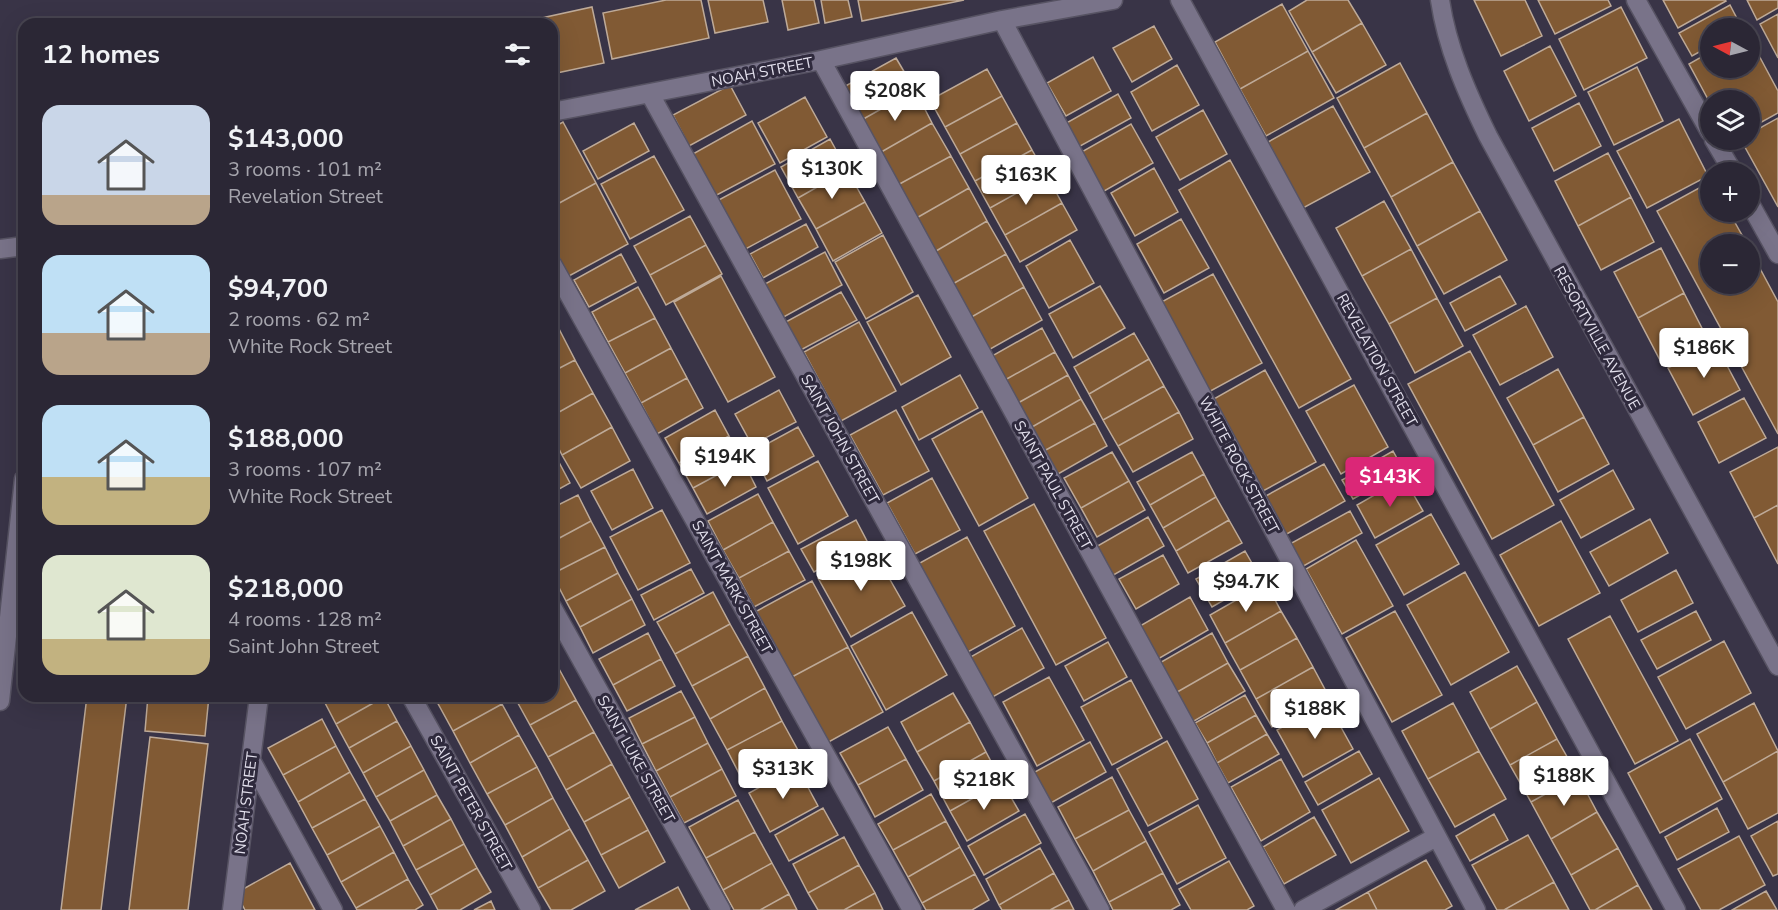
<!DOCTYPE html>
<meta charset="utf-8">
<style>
:root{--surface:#2b2735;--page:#332f3d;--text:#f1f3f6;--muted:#a6a5ad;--line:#474450;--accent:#db2777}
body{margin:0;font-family:"Nunito Sans",sans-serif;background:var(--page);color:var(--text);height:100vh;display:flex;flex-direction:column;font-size:22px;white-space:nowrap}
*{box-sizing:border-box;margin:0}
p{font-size:20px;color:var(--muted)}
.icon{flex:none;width:33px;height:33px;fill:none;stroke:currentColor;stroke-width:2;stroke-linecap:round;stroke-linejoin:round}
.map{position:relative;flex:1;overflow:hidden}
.panel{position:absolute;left:18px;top:18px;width:540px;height:684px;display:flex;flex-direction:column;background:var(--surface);border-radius:18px;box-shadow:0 6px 24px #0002,0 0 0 2px var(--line)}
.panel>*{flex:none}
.needle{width:39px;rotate:277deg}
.tools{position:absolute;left:1700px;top:18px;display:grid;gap:12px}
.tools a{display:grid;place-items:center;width:60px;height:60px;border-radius:50%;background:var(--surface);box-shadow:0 6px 24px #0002,0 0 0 2px var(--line);font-size:30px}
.price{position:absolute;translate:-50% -51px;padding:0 14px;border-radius:6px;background:#fff;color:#222;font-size:20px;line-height:39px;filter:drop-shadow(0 2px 3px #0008)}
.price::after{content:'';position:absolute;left:50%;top:36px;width:18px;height:14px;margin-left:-9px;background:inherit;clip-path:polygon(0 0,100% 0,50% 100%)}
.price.active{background:var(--accent);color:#fff}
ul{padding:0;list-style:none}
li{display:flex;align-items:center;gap:18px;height:150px;padding:0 24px}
li span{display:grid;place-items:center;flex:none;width:168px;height:120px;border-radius:18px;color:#555}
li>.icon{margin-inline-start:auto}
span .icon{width:72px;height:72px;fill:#fffc;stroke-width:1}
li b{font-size:26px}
h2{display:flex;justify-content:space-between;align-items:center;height:72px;padding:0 24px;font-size:26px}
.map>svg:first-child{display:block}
.building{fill:#815a34;stroke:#beaa98;stroke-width:1.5}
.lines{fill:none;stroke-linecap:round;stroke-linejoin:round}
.minor-casing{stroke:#575363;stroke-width:21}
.minor{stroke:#797389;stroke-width:18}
.labels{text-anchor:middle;stroke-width:6;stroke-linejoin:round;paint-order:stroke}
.street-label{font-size:15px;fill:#e3e0ed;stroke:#2f2a3d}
</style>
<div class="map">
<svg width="1778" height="910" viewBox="0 0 1778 910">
<rect width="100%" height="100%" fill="#393447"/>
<path class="building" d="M666,0H701L709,38L612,59L603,13Z
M708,0H763L768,22L715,33Z
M782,0H814L819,23L788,30Z
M821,0H848L852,17L825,23Z
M858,0H964L862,21Z
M1307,0H1348L1362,23L1312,52L1289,11Z
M1474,0H1525L1542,36L1501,56Z
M1538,0H1608L1611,6L1555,34Z
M1663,0H1725L1726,1L1678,28Z
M1747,0H1778V8L1757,20Z
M1282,4L1308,51L1240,89L1215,42Z
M1730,5L1742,28H1710V46L1692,56L1679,33Z
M592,7L604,63L552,74V24H514Z
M1621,7L1647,58L1584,90L1559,39Z
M1778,14V58L1760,24Z
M1362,23L1386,65L1336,93L1312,52Z
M1154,26L1172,59L1132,82L1113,48Z
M1749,37L1778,91V113L1749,129V100H1710V103L1689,64L1710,52V68H1749Z
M1550,46L1576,96L1529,121L1504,71Z
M1308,51L1334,98L1266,136L1240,89Z
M1093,57L1111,91L1066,116L1047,83Z
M896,58L915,90L858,122L840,89Z
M1400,63L1427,113L1364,148L1337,98Z
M1177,65L1199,105L1152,131L1131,92Z
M1637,67L1663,121L1614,145L1588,92Z
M987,69L1002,96L945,127L930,100Z
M730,85L746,115L689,146L673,115Z
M915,90L932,123L876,155L858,122Z
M1118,94L1131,118L1073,150L1061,126Z
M1002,96L1017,123L960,154L945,127Z
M805,97L827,137L780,163L758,123Z
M1579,103L1601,146L1554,171L1532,128Z
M1333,106L1370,172L1303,208L1268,142Z
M1203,110L1227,154L1180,180L1156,137Z
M1427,113L1453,162L1391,197L1364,148Z
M1778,118V207L1741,140H1749V134Z
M1679,119L1708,176L1647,208L1617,151Z
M752,121L775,164L713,197L691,155Z
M563,122L596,183L552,207V128Z
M634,123L649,151L598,179L583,151Z
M932,123L951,156L894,187L876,155Z
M1017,123L1032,150L975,181L960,154Z
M1131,124L1153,163L1099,194L1078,154Z
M830,139L847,170L798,198L781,167Z
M1032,150L1047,176L990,208L975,181Z
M1608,153L1631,197L1578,226L1555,181Z
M654,156L684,210L630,239L601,184Z
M951,156L969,188L913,220L894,187Z
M1230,160L1351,379L1299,408L1179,190Z
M1453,162L1480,211L1417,246L1391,197Z
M1154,168L1178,212L1135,236L1111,193Z
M775,170L801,219L740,252L713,203Z
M847,170L865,202L816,229L798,198Z
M1047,176L1062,203L1005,235L990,208Z
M1710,182V212H1729L1747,244H1710V284H1749V248L1778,302V434L1657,211Z
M596,183L628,244L569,276L552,245V207Z
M969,188L987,221L931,254L913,220Z
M1631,197L1654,242L1601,270L1578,226Z
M1384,201L1411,249L1362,276L1336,228Z
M865,202L882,233L833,261L816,229Z
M1062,203L1077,230L1020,262L1005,235Z
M1480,211L1507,260L1444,294L1417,246Z
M690,216L706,245L650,275L634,246Z
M1181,219L1209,268L1164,293L1137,244Z
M987,221L1006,254L949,286L931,254Z
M806,224L818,247L763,278L750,254Z
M883,235L913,292L866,319L835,262Z
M1070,240L1094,283L1049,308L1026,266Z
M706,245L722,274L666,305L650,275Z
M1661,248L1684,293L1638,318L1614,272Z
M1411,249L1437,298L1389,324L1362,276Z
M825,252L842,285L780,319L763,285Z
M621,254L636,282L589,307L574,280Z
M1006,254L1024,287L968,319L949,286Z
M1213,274L1262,363L1205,394L1156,305Z
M721,276L775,377L728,402L674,302Z
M1500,276L1516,304L1465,331L1450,303Z
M1100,286L1125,328L1073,358L1049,314Z
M638,287L655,318L608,342L592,312Z
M1024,287L1042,320L985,352L968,319Z
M841,292L857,320L797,352L782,324Z
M1684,293L1708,340L1662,364L1638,318Z
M918,295L951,357L901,385L867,322Z
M1437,298L1463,346L1415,373L1389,324Z
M1526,306L1553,357L1500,385L1473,335Z
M655,318L671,348L625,373L608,342Z
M859,322L896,391L841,421L804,352Z
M557,325L575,360L552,372V328Z
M1042,328L1055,352L1005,380L992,356Z
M1134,333L1149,359L1089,394L1074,367Z
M1715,343L1740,390L1693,415L1668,368Z
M671,348L687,378L641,403L625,373Z
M1470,351L1554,505L1492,539L1408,384Z
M1055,352L1068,375L1018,403L1005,380Z
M1149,359L1164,386L1103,420L1089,394Z
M575,360L593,393L552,416V372Z
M1558,369L1584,417L1533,445L1507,398Z
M1265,370L1316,462L1263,491L1212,400Z
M960,375L978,408L919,440L902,407Z
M1068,375L1081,399L1032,427L1018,403Z
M687,378L703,408L657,434L641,403Z
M1354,385L1388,447L1341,474L1306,411Z
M1164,386L1179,412L1118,446L1103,420Z
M779,390L796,422L752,445L735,414Z
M593,393L612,427L562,455L552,435V416Z
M1744,398L1766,438L1719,463L1698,422Z
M1081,399L1095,423L1044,451L1032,427Z
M715,410L729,436L679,463L665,438Z
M896,410L929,471L883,495L850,435Z
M982,411L1028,498L979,526L932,439Z
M1179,412L1193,439L1133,472L1118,446Z
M1584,417L1609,464L1558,492L1533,445Z
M1095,423L1107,446L1058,474L1044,451Z
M612,427L630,461L581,488L562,455Z
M798,427L814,456L767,481L752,452Z
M729,436L743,461L693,488L679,463Z
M1778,447V505L1754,518L1730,472Z
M553,451L570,483L552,493V452Z
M1393,451L1404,471L1353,499L1342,480Z
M1112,452L1129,481L1081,508L1064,478Z
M1192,452L1204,474L1150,505L1137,482Z
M743,461L756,487L707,514L693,488Z
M818,461L848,516L798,544L768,488Z
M1324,464L1345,501L1285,535L1264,497Z
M633,469L653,508L612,530L591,491Z
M1613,470L1634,509L1581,538L1560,500Z
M1204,474L1216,497L1163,528L1150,505Z
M932,478L960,530L915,554L887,503Z
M1404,478L1423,511L1375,538L1357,505Z
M1129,481L1145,510L1097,537L1081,508Z
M758,494L773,522L723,550L708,521Z
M578,495L591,521L552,542V508Z
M1216,497L1229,520L1176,551L1163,528Z
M1034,504L1106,638L1056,665L984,531Z
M1778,505V564L1754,518Z
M662,510L690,563L638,590L610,537Z
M1350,511L1362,533L1300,568L1288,545Z
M1431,514L1459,564L1404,595L1376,545Z
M1148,517L1164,546L1110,577L1094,548Z
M1650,519L1668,553L1609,586L1590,552Z
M856,520L868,543L814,572L801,549Z
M1229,520L1242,543L1188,573L1176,551Z
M591,521L605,547L552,574V542Z
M1561,521L1600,593L1539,626L1500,555Z
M773,522L789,551L739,578L723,550Z
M967,537L1015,626L966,653L918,564Z
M1356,540L1393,606L1342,634L1306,569Z
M605,547L618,573L566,601L552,574Z
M872,548L905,606L851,637L818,578Z
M789,551L805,580L754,607L739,578Z
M1245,551L1261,579L1212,607L1196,579Z
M1163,555L1179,584L1136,609L1119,579Z
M691,569L704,593L654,620L641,595Z
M1676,570L1693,603L1638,632L1621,600Z
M1465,572L1509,652L1451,685L1407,605Z
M618,573L632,599L580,627L566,601Z
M812,581L848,647L790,678L755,612Z
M1266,583L1281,611L1225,643L1210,615Z
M713,592L730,624L675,654L657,622Z
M1190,597L1208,630L1158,659L1140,626Z
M632,599L645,625L593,653L580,627Z
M1281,611L1297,638L1240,670L1225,643Z
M1395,611L1442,695L1392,722L1346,638Z
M1696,611L1711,640L1657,669L1641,640Z
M912,612L947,675L886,710L851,646Z
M1610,616L1678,741L1635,764L1568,639Z
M730,624L748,656L692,686L675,654Z
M1022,628L1044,668L989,699L967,659Z
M648,633L661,659L613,685L599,659Z
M1212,633L1228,663L1172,695L1156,665Z
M1297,638L1313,667L1256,699L1240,670Z
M1724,641L1751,693L1686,729L1658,677Z
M1108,642L1127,677L1084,701L1065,666Z
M848,647L883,712L825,744L790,678Z
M748,656L765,688L710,719L692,686Z
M661,659L675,686L627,711L613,685Z
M1228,663L1245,691L1189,724L1172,695Z
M1517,666L1537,702L1490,729L1470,692Z
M558,667L576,700L530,725L514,696H552V671Z
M1313,667L1328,695L1272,727L1256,699Z
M1049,677L1084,740L1037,766L1003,702Z
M1131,680L1162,738L1112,765L1081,707Z
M765,688L782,721L727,750L710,719Z
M681,691L695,717L642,744L629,718Z
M953,693L970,722L917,752L901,722Z
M1245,695L1256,715L1207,743L1195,723Z
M87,696H127L101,910H61Z
M148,696H209L205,736L145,731Z
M328,696H383L384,697L336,724L323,699Z
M444,696H498L502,704L453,731L436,700Z
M384,697L397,721L349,748L336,724Z
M576,700L594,732L548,757L530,725Z
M1327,702L1353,749L1303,777L1277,730Z
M1537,702L1557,739L1510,765L1490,729Z
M1453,703L1479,751L1428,779L1402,731Z
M1754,703L1778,751L1723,782L1697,734Z
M502,704L519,735L470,763L453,731Z
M1256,715L1267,734L1217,763L1207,743Z
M695,717L708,743L656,771L642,744Z
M322,719L336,746L283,775L268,748Z
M397,721L411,746L363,773L349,748Z
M782,721L799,752L744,783L727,750Z
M970,722L986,752L934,781L917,752Z
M888,727L906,759L858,785L840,753Z
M594,732L612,764L566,790L548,757Z
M1267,734L1279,754L1228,783L1217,763Z
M519,735L537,767L487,794L470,763Z
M150,737L208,744L188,910H129Z
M1557,739L1578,776L1531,802L1510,765Z
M1690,739L1722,799L1660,833L1628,773Z
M1167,741L1198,799L1148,826L1117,769Z
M1090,742L1106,772L1049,804L1033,773Z
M708,743L722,769L670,797L656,771Z
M336,746L350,772L298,802L283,775Z
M411,746L424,770L376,797L363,773Z
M1359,751L1372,774L1318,805L1305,782Z
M1479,751L1506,799L1455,827L1428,779Z
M1778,751V813L1748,829L1723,782Z
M986,752L1002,782L950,811L934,781Z
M906,759L923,790L875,817L858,785Z
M1281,759L1310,812L1261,841L1231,787Z
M612,764L630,797L584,822L566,790Z
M537,767L553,798L505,825L487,794Z
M797,767L818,806L770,832L749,793Z
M722,769L736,796L684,823L670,797Z
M424,770L437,795L390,821L376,797Z
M350,772L365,799L312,828L298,802Z
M1578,776L1597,812L1551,839L1531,802Z
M1112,777L1129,810L1075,839L1058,807Z
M1379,778L1409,831L1351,863L1322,810Z
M1002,782L1019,811L967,841L950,811Z
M931,794L946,821L893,850L878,824Z
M437,795L451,819L403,846L390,821Z
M630,797L648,830L601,855L584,822Z
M553,798L570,829L522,857L505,825Z
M365,799L380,826L327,855L312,828Z
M738,800L755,832L706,858L689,827Z
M1198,805L1226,858L1177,884L1149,832Z
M823,808L838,835L789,861L775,835Z
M1717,808L1729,832L1677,860L1665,837Z
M1129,810L1146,841L1093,871L1075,839Z
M1597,812L1618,848L1571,875L1551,839Z
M1025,814L1041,843L984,875L968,846Z
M1494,814L1508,840L1470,861L1456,836Z
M1314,817L1336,855L1284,884L1263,847Z
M451,819L464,844L416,870L403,846Z
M946,821L960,847L908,877L893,850Z
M1778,821V874L1773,876L1751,836Z
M380,826L394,852L341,882L327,855Z
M570,829L588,860L538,888L522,857Z
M648,830L665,862L619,888L601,855Z
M755,832L772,863L723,890L706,858Z
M1528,835L1554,882L1504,910H1497L1472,865Z
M1739,836L1765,885L1719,910H1701L1678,869Z
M844,837L859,865L808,893L793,864Z
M1146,841L1163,873L1109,902L1093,871Z
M464,844L477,868L430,895L416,870Z
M960,847L975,874L922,903L908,877Z
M1040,848L1054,873L999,905L986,879Z
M1618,848L1638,885L1595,910H1590L1571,875Z
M394,852L408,879L356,908L341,882Z
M588,860L605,891L571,910H551L538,888Z
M1426,860L1452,906L1445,910H1377L1368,892Z
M1229,861L1254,906L1247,910H1191L1179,889Z
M290,863L315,910H245L236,893Z
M772,863L789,894L760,910H734L723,890Z
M859,865L875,893L844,910H818L808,893Z
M477,868L491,892L460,910H438L430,895Z
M1054,873L1069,900L1050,910H1002L999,905Z
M1163,873L1180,905L1171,910H1113L1109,902Z
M975,874L989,900L972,910H926L922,903Z
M408,879L423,905L415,910H357L356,908Z
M1554,882L1569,910H1504Z
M1638,885L1652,910H1595Z
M678,887L690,910H635Z
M1766,891L1777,910H1732Z
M1368,892L1377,910H1336Z
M875,893L883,910H844Z
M789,894L797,910H760Z
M1069,900L1074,910H1050Z
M491,901L495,910H474Z"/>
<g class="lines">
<g class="minor-casing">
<path id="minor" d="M1180,0L1676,910
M1440,0C1447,48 1467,93 1488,136L1778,666
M1636,0L1710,132
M1002,20L1476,910
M821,60L1286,910
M650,94L1100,910
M552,112L821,60L1002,20L1113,0
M1714,140L1733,172
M1749,202L1778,254
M0,249L24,246
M552,264L912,910
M552,607L721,910
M411,696L531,910
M0,701L24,479
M252,762L333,910
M232,910L259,696
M1303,910L1436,837"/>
</g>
<use href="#minor" class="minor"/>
</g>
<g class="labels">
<g class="street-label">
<text transform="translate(762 72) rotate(-11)" y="5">NOAH STREET</text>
<text transform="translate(1597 338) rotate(61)" y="5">RESORTVILLE AVENUE</text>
<text transform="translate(1377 360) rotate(61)" y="5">REVELATION STREET</text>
<text transform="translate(840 439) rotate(61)" y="5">SAINT JOHN STREET</text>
<text transform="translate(1239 465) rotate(62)" y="5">WHITE ROCK STREET</text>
<text transform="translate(1053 485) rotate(61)" y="5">SAINT PAUL STREET</text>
<text transform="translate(732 587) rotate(61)" y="5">SAINT MARK STREET</text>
<text transform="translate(636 759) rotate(61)" y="5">SAINT LUKE STREET</text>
<text transform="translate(246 803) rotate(-83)" y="5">NOAH STREET</text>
<text transform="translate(471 803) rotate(61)" y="5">SAINT PETER STREET</text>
</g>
</g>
</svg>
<div class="tools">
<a><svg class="needle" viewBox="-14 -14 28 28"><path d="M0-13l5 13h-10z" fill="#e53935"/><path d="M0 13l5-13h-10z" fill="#a6a5ad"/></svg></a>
<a><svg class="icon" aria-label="layers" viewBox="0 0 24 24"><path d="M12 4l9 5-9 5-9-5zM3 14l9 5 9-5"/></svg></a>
<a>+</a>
<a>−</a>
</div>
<b class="price" style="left:895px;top:122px">$208K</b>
<b class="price" style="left:832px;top:200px">$130K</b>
<b class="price" style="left:1026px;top:206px">$163K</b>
<b class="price" style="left:1704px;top:379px">$186K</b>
<b class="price" style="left:725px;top:488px">$194K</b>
<b class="price active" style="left:1390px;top:508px">$143K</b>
<b class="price" style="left:861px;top:592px">$198K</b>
<b class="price" style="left:1246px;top:613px">$94.7K</b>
<b class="price" style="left:1315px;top:740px">$188K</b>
<b class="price" style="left:783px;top:800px">$313K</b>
<b class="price" style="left:1564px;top:807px">$188K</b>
<b class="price" style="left:984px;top:811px">$218K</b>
<section class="panel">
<h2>12 homes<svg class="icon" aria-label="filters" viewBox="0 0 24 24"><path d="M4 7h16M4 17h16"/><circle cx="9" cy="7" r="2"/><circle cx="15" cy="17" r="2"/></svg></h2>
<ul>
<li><span style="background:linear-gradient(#c9d6e8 75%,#b9a48a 0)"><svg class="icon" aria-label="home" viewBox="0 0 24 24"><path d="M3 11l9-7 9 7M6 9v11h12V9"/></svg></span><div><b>$143,000</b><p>3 rooms · 101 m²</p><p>Revelation Street</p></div></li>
<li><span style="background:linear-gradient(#bfe0f5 65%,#b9a48a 0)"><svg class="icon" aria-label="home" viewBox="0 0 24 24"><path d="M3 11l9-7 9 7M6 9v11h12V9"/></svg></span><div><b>$94,700</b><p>2 rooms · 62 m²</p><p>White Rock Street</p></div></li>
<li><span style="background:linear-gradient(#bfe0f5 60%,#c2b280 0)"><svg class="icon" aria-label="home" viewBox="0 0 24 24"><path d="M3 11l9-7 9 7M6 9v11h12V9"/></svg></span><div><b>$188,000</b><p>3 rooms · 107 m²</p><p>White Rock Street</p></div></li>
<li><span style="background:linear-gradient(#dfe7d0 70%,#c2b280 0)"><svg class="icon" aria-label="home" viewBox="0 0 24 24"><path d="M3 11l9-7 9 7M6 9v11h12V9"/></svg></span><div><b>$218,000</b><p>4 rooms · 128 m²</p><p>Saint John Street</p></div></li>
</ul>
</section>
</div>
